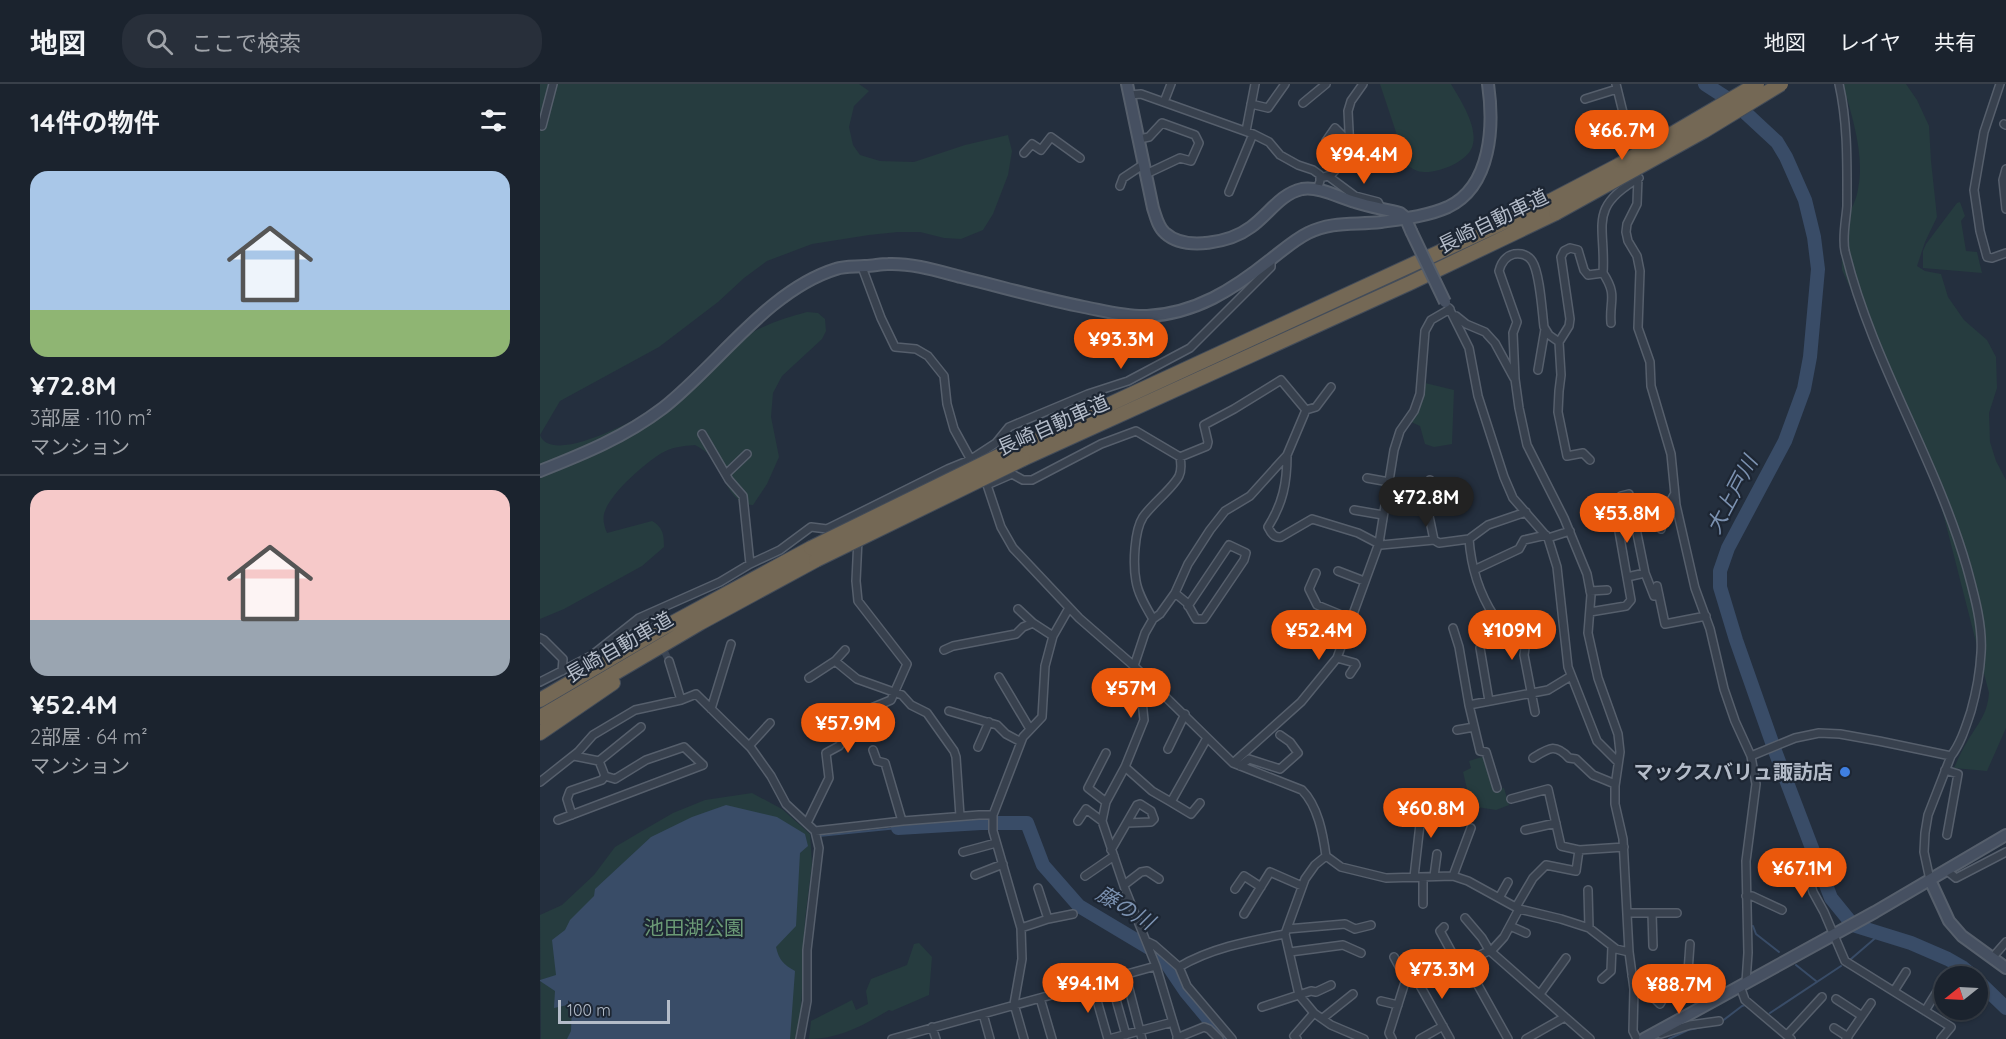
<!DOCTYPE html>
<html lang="ja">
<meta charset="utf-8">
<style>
:root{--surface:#1b232e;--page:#282f3a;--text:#f1f3f6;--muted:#a0a4aa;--line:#39404a;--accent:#ea580c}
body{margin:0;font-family:Quicksand,"Noto Sans JP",sans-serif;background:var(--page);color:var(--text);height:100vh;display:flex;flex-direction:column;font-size:22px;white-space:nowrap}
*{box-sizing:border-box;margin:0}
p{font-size:20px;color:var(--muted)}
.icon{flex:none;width:33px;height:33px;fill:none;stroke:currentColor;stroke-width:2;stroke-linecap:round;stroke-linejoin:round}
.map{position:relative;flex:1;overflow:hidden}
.details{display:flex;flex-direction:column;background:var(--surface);width:540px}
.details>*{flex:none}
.needle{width:39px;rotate:252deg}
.buttons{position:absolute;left:1394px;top:882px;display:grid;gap:12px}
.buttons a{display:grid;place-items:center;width:54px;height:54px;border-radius:50%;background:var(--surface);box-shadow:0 2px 4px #0004,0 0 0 2px var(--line);font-size:30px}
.scale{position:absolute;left:18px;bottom:15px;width:112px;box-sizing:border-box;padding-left:6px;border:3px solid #b4bcc9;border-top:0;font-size:16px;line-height:21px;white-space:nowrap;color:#b4bcc9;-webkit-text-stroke:4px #1d2633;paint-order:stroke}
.price{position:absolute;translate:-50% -51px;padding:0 14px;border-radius:21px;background:var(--accent);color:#fff;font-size:20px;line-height:39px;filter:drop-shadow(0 2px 3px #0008)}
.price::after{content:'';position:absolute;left:50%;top:36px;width:18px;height:14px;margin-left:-9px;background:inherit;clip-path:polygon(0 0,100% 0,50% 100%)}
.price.current{background:#222;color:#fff}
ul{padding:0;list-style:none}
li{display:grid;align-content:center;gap:12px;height:318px;padding:0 30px}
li+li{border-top:2px solid var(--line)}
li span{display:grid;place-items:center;height:186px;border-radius:18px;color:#555}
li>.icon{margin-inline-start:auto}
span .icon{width:108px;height:108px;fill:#fffc;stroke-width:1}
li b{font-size:26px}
h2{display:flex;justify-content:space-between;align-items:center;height:72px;padding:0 30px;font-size:26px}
header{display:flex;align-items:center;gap:36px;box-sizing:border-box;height:84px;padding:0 30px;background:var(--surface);border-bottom:2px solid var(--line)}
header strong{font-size:28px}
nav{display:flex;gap:33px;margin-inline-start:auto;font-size:21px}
.search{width:420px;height:54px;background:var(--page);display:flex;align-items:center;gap:15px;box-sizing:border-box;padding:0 21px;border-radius:24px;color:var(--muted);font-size:22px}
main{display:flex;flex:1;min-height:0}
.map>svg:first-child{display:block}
.green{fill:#263c3f}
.water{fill:#394c67}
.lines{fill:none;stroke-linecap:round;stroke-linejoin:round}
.stream{stroke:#394c67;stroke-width:2}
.river{stroke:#394c67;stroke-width:14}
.street-tunnel{stroke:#3a4453;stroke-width:7;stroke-dasharray:7 3.5;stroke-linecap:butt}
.street-casing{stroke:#565f6c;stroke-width:10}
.secondary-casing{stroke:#565f6c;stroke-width:14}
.highway-casing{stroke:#434c59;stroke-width:16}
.street{stroke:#38414e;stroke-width:7}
.secondary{stroke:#465061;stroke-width:10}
.highway{stroke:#746855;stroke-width:14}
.secondary-bridge-casing{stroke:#565f6c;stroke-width:14;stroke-linecap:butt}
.highway-bridge-casing{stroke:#434c59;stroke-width:16;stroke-linecap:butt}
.secondary-bridge{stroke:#465061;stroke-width:10}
.highway-bridge{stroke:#746855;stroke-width:14}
.shop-dot{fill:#3f7fe0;stroke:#1d2633;stroke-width:2}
.labels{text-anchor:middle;stroke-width:4.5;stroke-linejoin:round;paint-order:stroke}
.street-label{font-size:20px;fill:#b4bcc9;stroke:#1d2633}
.poi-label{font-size:20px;font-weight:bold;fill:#b4bcc9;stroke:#1d2633;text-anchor:end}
.park-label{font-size:20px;fill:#6b9a76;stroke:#1d2633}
.water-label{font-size:21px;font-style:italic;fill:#7c92b1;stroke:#1d2633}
</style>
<header>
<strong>地図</strong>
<div class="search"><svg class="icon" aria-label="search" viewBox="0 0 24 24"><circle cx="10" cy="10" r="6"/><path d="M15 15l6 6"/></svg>ここで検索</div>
<nav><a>地図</a><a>レイヤ</a><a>共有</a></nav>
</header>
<main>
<section class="details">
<h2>14件の物件<svg class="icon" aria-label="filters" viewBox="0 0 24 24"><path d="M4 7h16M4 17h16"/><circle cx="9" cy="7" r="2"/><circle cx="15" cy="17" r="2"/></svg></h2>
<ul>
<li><span style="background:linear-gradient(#a9c7e8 75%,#8fb573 0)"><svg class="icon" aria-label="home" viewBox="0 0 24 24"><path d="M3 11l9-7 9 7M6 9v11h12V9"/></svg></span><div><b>¥72.8M</b><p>3部屋 · 110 m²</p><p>マンション</p></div></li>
<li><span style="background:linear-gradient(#f6c9c9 70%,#9aa5b1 0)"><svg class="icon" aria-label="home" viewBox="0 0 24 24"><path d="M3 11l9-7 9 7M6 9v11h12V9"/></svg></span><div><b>¥52.4M</b><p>2部屋 · 64 m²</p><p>マンション</p></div></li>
</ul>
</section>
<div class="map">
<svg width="1466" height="955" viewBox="0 0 1466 955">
<rect width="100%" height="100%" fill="#242f3e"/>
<path class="green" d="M0,0H319L329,7L314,22L309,43L313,61L320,71L340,77L374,78L425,61L468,51L472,67L468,91L453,130L443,146L421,155L404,154L380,148H358L329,151L272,160L227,177L204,194L178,218L119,263L20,317L0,351Z
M840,0H911C921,17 937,41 933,60C930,77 899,89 884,88C877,88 873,85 867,81Z
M1303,0H1366L1377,16L1389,42L1391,77L1397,133L1385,158L1377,182L1385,187L1401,190L1408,213L1424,236L1447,256L1456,273L1457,304L1449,329L1450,358L1456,377L1466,396V644L1447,687L1414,684C1418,675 1422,666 1427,658C1438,639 1447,632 1449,609L1390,378L1302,186C1301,166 1303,151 1309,131C1312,123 1317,114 1318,105C1325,71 1312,33 1303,0Z
M1420,118L1425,132L1421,137L1426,167L1437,168L1442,189L1383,184V167L1386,160L1417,119Z
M267,228L278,229L285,235L286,247L282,255L242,292L233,309L231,333L239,373L227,400L213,421C190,422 181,384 167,369C164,366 159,363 155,361C143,362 131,363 120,370C103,381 72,408 65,427C62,434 64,442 67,449L112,437C123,443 124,451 124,463L102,482L24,525L0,535V351C11,382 98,335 116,323C147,303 173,276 203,254C223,241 244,234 267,228Z
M885,299L914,306L912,360L894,363L885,360L880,342L871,338L882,316Z
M945,672L954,706L964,704L969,721L956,726L931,722L923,688L931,684L929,677Z
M212,709L242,725L270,750L272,780L265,836L261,928L256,955H1L0,831L22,821L54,791L75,763L102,747L133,729L165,716Z
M379,859L392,873L389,911L352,927L349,926C324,941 299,955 269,955L271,937L312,916L316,926L328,920L326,907L331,895L367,881L374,860Z"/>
<path class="water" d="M186,721L237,733L265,750L268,762L260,769L256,842L236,863C239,876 243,880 255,887L250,955H27L31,947L32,920L14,924L15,907L0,897V896L16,891L12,856L25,846L30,836L54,812L55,805L111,753L152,733Z"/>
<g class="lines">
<path class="stream" d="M279,752L358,744
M1213,842L1216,850L1239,868
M1311,875L1340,850
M1256,881L1276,897
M1230,929L1301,882
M1181,938L1202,922L1205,921L1208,923
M1129,955L1148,946L1162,943"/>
<path class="river" d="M1165,0L1196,20L1237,58L1246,73L1265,116L1274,153L1278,185L1270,273L1264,305L1245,357L1188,464L1180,487V503L1196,556L1235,667L1291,814L1313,841L1371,859L1408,875L1422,883L1433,892
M358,744L441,739H487L503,781L539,822L621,871L646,908L685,955
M1437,896L1466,924"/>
<path class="street-tunnel" d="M111,539L129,577"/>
<g class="street-casing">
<path id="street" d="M1076,0L1094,73
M1299,0C1308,40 1307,81 1307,122C1306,136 1302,153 1305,167C1332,278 1396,375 1427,484C1434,510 1443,541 1441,569C1440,587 1436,609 1431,627C1426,642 1421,659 1411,672L1388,731L1385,749L1384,768L1390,796
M1460,0L1444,48L1434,106L1440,147L1447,173L1452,174L1466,169
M589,11L601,10L713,50L729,58L740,71L758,81L773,86L780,91V97L777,106
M1045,15L1077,5
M624,18L631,0
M763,19L786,0
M711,20L728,24L745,0
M1464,40L1466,41
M2,42L13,0
M706,47L715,0
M599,55L609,53L622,39L655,51L659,59L651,77L640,74L606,90
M786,57L795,44L809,58
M484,69L492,60L501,66L511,53L540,74
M1466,85L1463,96L1466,125
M788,92L815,112L838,118L841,124
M1098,93L1097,120L1087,140L1086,148L1088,157L1097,172L1100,187L1098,244L1110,278L1111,302L1131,370L1136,421L1155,504L1170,545L1184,605L1195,637L1211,672L1216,700L1206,777L1208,869L1206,898
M780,94L791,91L808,72L810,67L808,27L811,17L823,0
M580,102L583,94L604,80
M689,108L713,50
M322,183L341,234L355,263L376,265L388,272L404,292L407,320L414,345L436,385
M1063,189C1078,212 1069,216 1071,239
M909,224L929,264L938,312L964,393L973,414L1008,454L1017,483L1028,583L1057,657L1078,678
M916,232L926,240L945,248L955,259L974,294
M1019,258L1021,291L1019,307L1018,328L1027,372L1043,369L1050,376
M998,286L1005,245
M162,350L189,396L203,412L210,480
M747,371C747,399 743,419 728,443C731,449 734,454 741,453L772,435L818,449L841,461L894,456L899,459L929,455L948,441L986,428
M640,373L667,362L668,358L664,341L694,325L741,296L766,326
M186,390L207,370
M442,394L447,401L461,443L473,464L539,534L594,582L693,679L762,706C778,722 783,750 786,772L775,781L765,795L745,850L759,911L774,929L791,941L824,955
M827,394L849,398
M890,396L889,432L894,456
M447,401L472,390L483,396H492L561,360L596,347L640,373
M814,426L843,431
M1121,445L1124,429L1134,411
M1008,454L1030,447
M929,455C931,482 939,509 954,532
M934,486L979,465L984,456L1006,451
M798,487L824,497
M776,489L769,505L777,521L811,535
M1087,493L1105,489L1114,512L1119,511
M1117,502L1125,540L1166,532
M1050,507L1067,506
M635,509L647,519L656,535H664L704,476L706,469L689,461L648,522
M478,525L493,539
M1050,528L1086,522L1091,516L1074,419L1081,412L1089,410L1105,489
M613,535C606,523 598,510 596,497C593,481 594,447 603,433C612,420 633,404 639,392C642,386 641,379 640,373
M980,540L985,564L984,571L995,628
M913,544L919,563L929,621L940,667L946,668L957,704
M0,554L4,556L23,575L22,587
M940,564L949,617
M305,566L295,577L317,595L362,611L371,621L387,629L414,667L416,673L420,732
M404,566L413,562L476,550L483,543L493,539L513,552
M797,574L815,579L816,581L810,590
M129,577L141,616
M594,582L605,549L613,535L620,530L635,509L648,480L670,446L685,427L710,412L747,371L766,326L776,323L791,303
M599,588L604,636L585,683L566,718L562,737L585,805L616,882L638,955
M459,593L490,645
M269,594L295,577
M0,598L51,572L99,534L180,498L210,480L240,466L271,443L287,445L408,385L430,376L456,359L469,343L548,310L588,297L650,264L731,183V176
M929,621L1008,606L1031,592
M171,625L191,560
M409,627L457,641L466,650L481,658
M917,646L934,643
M209,662L230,639
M438,663L449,638
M628,665L645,630
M333,666L337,677L345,679L362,737
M566,669L548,704L566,718
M1211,672L1255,654L1279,649L1300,650L1339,657L1411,672
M993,674C1009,664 1015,659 1029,674L1036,675L1053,691L1075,700
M59,677L101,643
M693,679L761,618L797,574L839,459L854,366L860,347L874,327L880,310L885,247L891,236L910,225
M700,682L709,675L740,685L758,669L750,658L740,651
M585,683L612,707L631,718L667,654
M1405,686L1418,690L1407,751
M0,698L38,668L53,651L95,626L141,616L156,610L211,664L231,692L246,720L275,747L279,764L267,866V917L260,955
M971,715L1008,705L1021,762L1039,766L1084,763
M631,718L651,730L660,719
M32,731L27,715L30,707L62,696L65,692
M18,736L163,681L144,663L106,676L75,695L65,692L59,677L34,672
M538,737L546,725L562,737
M267,739L289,694L286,669L299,662L329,625L351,616L367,580L318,517L316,497L318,455
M985,746L1016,739
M275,747L363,737L439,731H453
M571,766L597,721L600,720L611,727L614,735L611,738L587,739
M423,768L456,759
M1246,769L1264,776L1273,808L1284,828L1305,877L1411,943L1401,955
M786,772L801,783L846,794L913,792L928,797L979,825L1021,835L1049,844L1076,865L1089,868
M1406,786L1416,794L1466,768
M435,791L463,780
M545,792L574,772
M894,792L897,770
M913,792L931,744
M874,793L880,740L878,716
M883,793V820
M584,801L601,788L607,787L619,795
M498,804L508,835
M695,805L704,792L721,803
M1048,806L1049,844
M1206,812H1212L1242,826
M959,814L968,798
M567,818C575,810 582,816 591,820
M976,823L993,794L1006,781L1036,787L1039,766
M1087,829H1137
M1112,829L1113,862
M704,830L730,788L762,802
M925,834L942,854L949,866L1050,955
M970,842L986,849
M904,843L900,847L917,878
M481,844L508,835L533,830
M747,845L805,840L815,845L831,841
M606,857L614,861L639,883C671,864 709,857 745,850
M750,868L803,861L821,869
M854,873L866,895
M1452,874L1466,858
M925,878L968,955
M639,883L647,902L692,955
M873,889L910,955
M1092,892L1120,920L1133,898L1148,888L1150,860
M570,894L586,951
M1062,895L1071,887L1072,862
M552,899L568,955
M588,901L602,955
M1200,902L1205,916L1251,955
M1354,907L1366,888
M1000,910L1026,874
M500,914L512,955
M1296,915L1322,932
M841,917L858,921
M722,923L771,907L776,908L791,901
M1385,927L1404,896
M443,930L450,955
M783,934L813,910
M392,943L396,955
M1294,944L1308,953
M1121,950L1150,941L1179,937
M1247,951L1282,913
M637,954L664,943L669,945L679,955
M352,955L616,882
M484,955L474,920L482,875L481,844L453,747V731L483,653L502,633L505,582L513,552L529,524
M569,955L633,938
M757,955L754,952L774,929
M852,955L849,949L866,895L883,882L894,879L925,878L953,865L964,853L979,825
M880,955L903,942
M986,955L1025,933
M1097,955L1093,947L1094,905L1089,868L1083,755L1075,720V702L1080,668L1078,650L1058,594L1048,549L1051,511L1047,490L1024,434L987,361L979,324L975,295L973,249L977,238L959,187C961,179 966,172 974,170C981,169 988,171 992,177C1000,189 1002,227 1004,243L1009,251L1019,258L1029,242L1030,235L1021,173L1024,167L1030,164L1038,166L1044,186L1048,191L1063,189C1066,141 1047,124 1099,94
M1306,955L1331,919"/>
</g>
<g class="secondary-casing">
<path id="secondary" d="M587,0L613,124C616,133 618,143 625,149C646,168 691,158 711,143C729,130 740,110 762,105C779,102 800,114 815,118C830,123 845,125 860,129L865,133L871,147
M0,387C43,370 85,353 123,324C178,281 228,206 296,185C305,182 316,183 325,182C333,182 340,180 348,180C373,179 398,187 421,193C462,203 503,215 544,223C565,227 586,233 607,232C655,230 694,205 730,176C742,167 754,156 768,149C792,137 815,141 841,138C862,135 888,132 908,123C952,102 954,41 948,0
M1390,796L1409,837L1422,852L1466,884
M1104,955L1335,828L1466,751"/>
</g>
<g class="highway-casing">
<path id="highway" d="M477,363L1010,117
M483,375L870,199L1016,129
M0,616L125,543L271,464
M0,633L160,539L276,476
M0,649L73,599"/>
</g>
<use href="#street" class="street"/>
<use href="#secondary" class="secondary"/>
<use href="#highway" class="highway"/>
<g class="secondary-bridge-casing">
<path id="secondary-bridge" d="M871,147L905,218"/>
</g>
<g class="highway-bridge-casing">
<path id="highway-bridge" d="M1010,117L1079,81L1217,0
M1016,129L1164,47L1241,0
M271,464L477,363
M276,476L483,375"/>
</g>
<use href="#secondary-bridge" class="secondary-bridge"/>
<use href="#highway-bridge" class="highway-bridge"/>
</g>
<circle class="shop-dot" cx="1305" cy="688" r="6"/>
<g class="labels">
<g class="street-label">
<text transform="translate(953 137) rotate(-26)" y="7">長崎自動車道</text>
<text transform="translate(513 341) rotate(-24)" y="7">長崎自動車道</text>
<text transform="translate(79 563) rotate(-30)" y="7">長崎自動車道</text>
</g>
<g class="poi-label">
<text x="1293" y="695">マックスバリュ諏訪店</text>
</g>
<g class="park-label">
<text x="154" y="851">池田湖公園</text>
</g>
<g class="water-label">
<text transform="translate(1192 411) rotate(-62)" y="7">大上戸川</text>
<text transform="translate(585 824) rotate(31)" y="7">藤の川</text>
</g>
</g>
</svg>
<div class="buttons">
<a><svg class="needle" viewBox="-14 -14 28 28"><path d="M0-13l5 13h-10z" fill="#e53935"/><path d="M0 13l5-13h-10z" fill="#a0a4aa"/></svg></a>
</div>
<div class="scale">100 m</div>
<b class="price" style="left:1082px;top:77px">¥66.7M</b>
<b class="price" style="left:824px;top:101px">¥94.4M</b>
<b class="price" style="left:581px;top:286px">¥93.3M</b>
<b class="price current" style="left:886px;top:444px">¥72.8M</b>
<b class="price" style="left:1087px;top:460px">¥53.8M</b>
<b class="price" style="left:779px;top:577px">¥52.4M</b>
<b class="price" style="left:972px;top:577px">¥109M</b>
<b class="price" style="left:591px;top:635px">¥57M</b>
<b class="price" style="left:308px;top:670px">¥57.9M</b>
<b class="price" style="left:891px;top:755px">¥60.8M</b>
<b class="price" style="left:1262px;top:815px">¥67.1M</b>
<b class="price" style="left:902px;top:916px">¥73.3M</b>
<b class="price" style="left:548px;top:930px">¥94.1M</b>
<b class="price" style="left:1139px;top:931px">¥88.7M</b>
</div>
</main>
